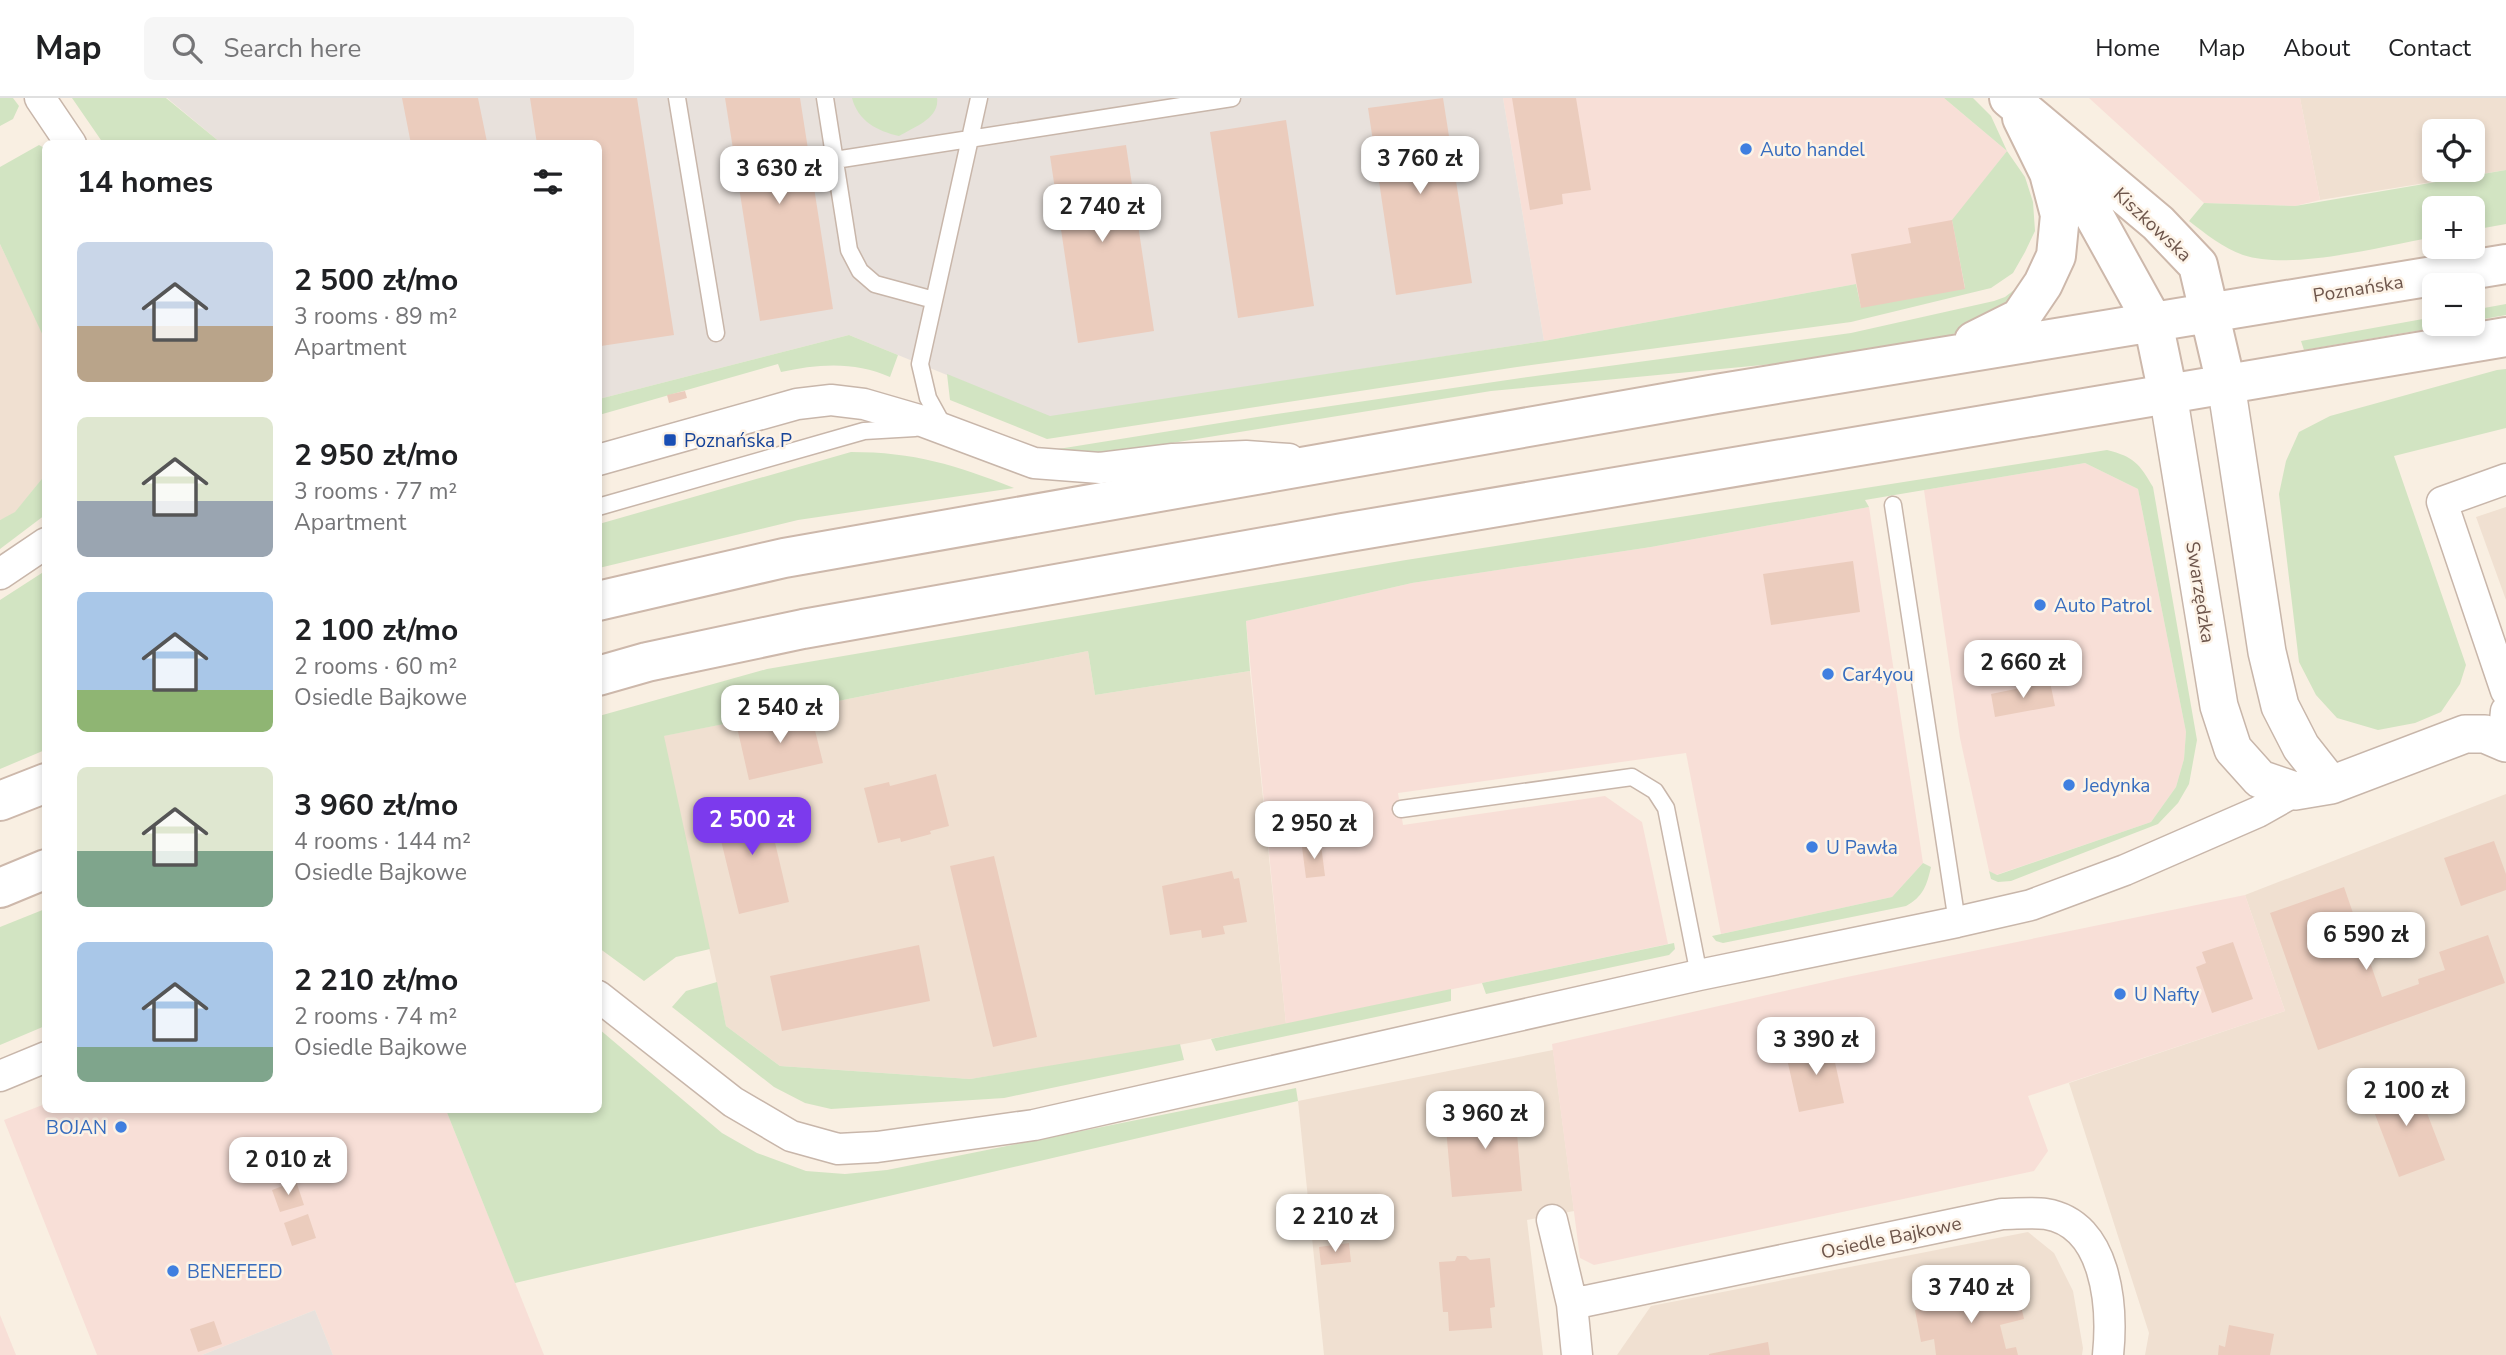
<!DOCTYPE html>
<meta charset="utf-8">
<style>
:root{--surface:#fff;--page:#f6f6f6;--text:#202124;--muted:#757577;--line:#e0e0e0;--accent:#7c3aed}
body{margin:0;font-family:"Nunito Sans",sans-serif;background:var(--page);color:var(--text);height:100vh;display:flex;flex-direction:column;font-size:26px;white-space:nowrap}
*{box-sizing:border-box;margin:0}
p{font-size:23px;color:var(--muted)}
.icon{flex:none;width:38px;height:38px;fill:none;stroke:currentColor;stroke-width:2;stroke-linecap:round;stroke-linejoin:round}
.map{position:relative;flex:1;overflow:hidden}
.panel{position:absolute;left:42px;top:42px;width:560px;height:973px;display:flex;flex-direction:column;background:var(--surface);border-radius:10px;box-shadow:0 4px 10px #0003}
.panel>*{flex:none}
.fabs{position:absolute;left:2422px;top:21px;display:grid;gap:14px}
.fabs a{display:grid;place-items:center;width:63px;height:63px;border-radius:10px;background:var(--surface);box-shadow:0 4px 10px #0003;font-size:35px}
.price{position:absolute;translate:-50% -60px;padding:0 16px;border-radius:14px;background:#fff;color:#222;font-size:23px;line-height:46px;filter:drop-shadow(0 2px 4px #0008)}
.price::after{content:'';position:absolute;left:50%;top:42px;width:21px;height:16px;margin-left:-10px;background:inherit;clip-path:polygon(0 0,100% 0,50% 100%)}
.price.current{background:var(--accent);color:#fff}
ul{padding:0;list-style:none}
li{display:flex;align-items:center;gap:21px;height:175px;padding:0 35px}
li span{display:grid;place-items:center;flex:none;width:196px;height:140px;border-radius:10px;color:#555}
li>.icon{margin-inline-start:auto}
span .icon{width:84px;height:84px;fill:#fffc;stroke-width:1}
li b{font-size:30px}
h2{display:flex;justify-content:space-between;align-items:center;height:84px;padding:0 35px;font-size:30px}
header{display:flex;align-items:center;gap:42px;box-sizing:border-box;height:98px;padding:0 35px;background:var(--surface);border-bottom:2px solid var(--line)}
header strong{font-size:33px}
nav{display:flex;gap:38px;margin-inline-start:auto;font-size:24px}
.search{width:490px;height:63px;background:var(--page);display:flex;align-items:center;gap:18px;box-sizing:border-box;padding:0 24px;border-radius:10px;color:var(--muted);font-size:26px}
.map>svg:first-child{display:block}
.residential{fill:#f0e0d1;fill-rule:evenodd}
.commercial{fill:#f8dfd7}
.industrial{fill:#e8e1dc}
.green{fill:#d2e4c2}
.building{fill:#ebccbd}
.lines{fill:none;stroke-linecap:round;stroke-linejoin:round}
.service-casing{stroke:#c8b6aa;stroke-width:19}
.minor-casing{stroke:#c8b6aa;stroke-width:33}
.tertiary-casing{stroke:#c8b6aa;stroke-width:40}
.secondary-casing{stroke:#cdb8ab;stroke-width:42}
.service{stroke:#fff;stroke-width:16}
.minor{stroke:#fff;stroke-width:30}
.tertiary{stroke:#fff;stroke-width:37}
.secondary{stroke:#fff;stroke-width:38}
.shop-dot{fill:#3f7fe0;stroke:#fdf3e7;stroke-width:2.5}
.transit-dot{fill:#1a4fb4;stroke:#fdf3e7;stroke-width:2.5}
.labels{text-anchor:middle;stroke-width:5;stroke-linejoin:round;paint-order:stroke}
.shop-label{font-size:19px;fill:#366cbe;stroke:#fdf3e7;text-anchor:start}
.street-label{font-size:19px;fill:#6d554b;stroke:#fdf3e7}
.transit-label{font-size:19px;fill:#164399;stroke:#fdf3e7;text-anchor:start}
</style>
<header>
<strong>Map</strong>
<div class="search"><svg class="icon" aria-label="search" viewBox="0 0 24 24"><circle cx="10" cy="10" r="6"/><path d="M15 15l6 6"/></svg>Search here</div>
<nav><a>Home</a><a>Map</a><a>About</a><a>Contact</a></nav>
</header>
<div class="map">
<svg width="2506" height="1257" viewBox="0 0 2506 1257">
<rect width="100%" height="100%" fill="#f9efe2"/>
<path class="residential" d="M2300,0H2506V72L2320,102ZM2434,33H2473V72H2434Z
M0,146L46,242L45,377L15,415L0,422Z
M2506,409V502L2476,419Z
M1088,553L1095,597L1250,573L1286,926L1148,953L970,981L780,968L726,928L663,638Z
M2506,696V1257H2145L2149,1235L2069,985L2285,913L2245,797Z
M1553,952L1574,1113L1527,1122L1543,1257H1324L1298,1003Z
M2028,1134L2054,1155L2073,1193L2083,1250L2082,1257H1617L1651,1208Z"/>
<path class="commercial" d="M1503,0H1944L2007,53L1953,122L1965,191L1861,210L1856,186L1544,243Z
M2089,0H2300L2320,102L2295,108L2204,105Z
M2085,365L2138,391L2186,634L2184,661L2176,689L2151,724L1996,777L1989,773L1960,640L1924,392Z
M1869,409L1923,765L1892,799L1721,836L1686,655L1398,695L1403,727L1605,698L1642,724L1668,846L1286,926L1246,523L1412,485L1651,449Z
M2245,797L2285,913L2028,998L2048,1053L2034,1073L1594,1167L1580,1160L1552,946L1842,880Z
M45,1006L46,1012H446L544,1257H333L315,1212L202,1257H97L4,1022Z
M0,1217L16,1257H0Z"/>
<path class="industrial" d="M167,0H1503L1544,243L1050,319L849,237L599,301L598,46L221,45Z
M315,1212L333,1257H202Z"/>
<path class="green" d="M0,0H13L19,8L13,21L0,28Z
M72,0H166L221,45H103Z
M852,0H937C940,20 914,29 899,38C877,33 858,23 852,0Z
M1944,0H1973L1991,18L2007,53L2025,79L2033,104L2035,133L2025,154L2013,175L1991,190L1851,224L1517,269L1047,341L950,302L947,276L1050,318L1544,243L1856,186L1861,209L1965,190L1952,122L2007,53Z
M39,47L46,51L45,242L0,146V69Z
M2506,72V126L2473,132V110H2434V139C2382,148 2293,173 2243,157C2223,150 2206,136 2189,123L2204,105L2295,108Z
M2027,182L2013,200L1977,228L1932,243L1773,266L1491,293L1098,357L1052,352L1257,319L1528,279L1851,235L1994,203L2005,199Z
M2506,206V217L2473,223V212Z
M2434,219V226H2457L2304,252L2301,243Z
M849,237L898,257L890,279C855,263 817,266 781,274L778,266L599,317V301Z
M2506,271V330L2394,358L2466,567L2460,586L2441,614L2415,625L2378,632L2337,620L2316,597L2299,564L2279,396L2286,363L2299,334L2330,318L2497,272Z
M2107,352C2134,359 2139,365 2153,389L2197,642L2189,686L2178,705L2158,726L2011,783L1998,784L1991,781L1989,773L1997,777L2151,724L2176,689L2184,661L2186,634L2138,391L2085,365L1865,402L1869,409L1651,449L1412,485L1246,523L1250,573L1095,597L1088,553L664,638L710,851L676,859L644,883L599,850V618L767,571L1406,462Z
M851,354C914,354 956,367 1014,390L798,422L599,470V426Z
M45,377V417L0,451V422L15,414Z
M45,473V652L0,671V502Z
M1923,765L1931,769C1927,787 1923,799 1906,808L1723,845L1716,843L1712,838L1892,799Z
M45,811V928L0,947V829Z
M1674,845L1675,851L1669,857L1486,896L1482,885Z
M717,884L726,928L780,968L970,981L1180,946L1184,962L1004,1000L831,1011L805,1005L774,989L672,909L686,893Z
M1451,891V903L1216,953L1211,941Z
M599,931L722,1035L757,1055L806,1073L845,1076L887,1072L1296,990L1298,1003L515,1185L446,1012H598Z"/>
<path class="building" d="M402,0H478L487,44L482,46H411Z
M530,0H637L674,237L601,248L598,231V46H537Z
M725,0H800L833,211L760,223Z
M1443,0L1472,185L1396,197L1368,10Z
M1512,0H1576L1591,92L1562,96L1563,106L1530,112Z
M1286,22L1314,208L1238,220L1210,34Z
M1126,47L1154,233L1078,245L1050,58Z
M1952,122L1965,191L1861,210L1851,156L1911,145L1908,130Z
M685,293L687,300L669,305L667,297Z
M1853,463L1860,514L1771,527L1763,476Z
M2050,584L2055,608L1995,619L1991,596Z
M810,612L823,665L749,682L737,629Z
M936,676L949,728L930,733L931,736L901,744L900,740L878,745L864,690L889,684L890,688Z
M765,702L789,804L739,816L714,714Z
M2494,743L2506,776V792L2461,808L2444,760Z
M1321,747L1325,778L1306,780L1302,749Z
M994,758L1037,939L993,949L950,768Z
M1232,773L1234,781L1239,780L1247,824L1223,828L1225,836L1202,840L1201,832L1170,837L1162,788Z
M2344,789L2382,899L2419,886L2418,881L2445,872L2439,854L2488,837L2505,885L2318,952L2270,815Z
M2233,844L2253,901L2212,915L2196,869L2206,865L2202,854Z
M919,847L930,903L782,933L770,878Z
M1830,942L1844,1005L1799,1014L1787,961L1801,959L1799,949Z
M2414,981L2445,1062L2399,1079L2368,998Z
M1512,1001L1514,1024H1516L1522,1093L1452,1099L1446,1030L1469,1028L1467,1005Z
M296,1083L304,1107L280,1114L272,1092Z
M1351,1108L1354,1134L1315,1139L1312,1112Z
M308,1116L316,1140L292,1148L284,1125Z
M1349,1145L1351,1164L1321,1167L1319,1149Z
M1457,1158H1466L1470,1162L1490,1160L1495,1209L1490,1210L1492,1230L1449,1233L1448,1214H1443L1439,1164L1455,1163Z
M2017,1191L2024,1221L2000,1227L2006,1251L2016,1249L2018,1257H1936L1934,1241L1921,1244L1915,1212Z
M214,1223L222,1246L198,1254L190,1231Z
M2229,1227L2274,1236L2270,1257H2218L2219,1247L2225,1249Z
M1768,1244L1770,1257H1709V1256Z"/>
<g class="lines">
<g class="service-casing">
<path id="service" d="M677,0L716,235
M825,0L849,152L860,173L875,186L934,202
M835,62L1232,0
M944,329L928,300L920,266L979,0
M1893,407L1957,824
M598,409L864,333L915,330
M1401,711L1632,679L1655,693L1666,710L1699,877"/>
</g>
<g class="minor-casing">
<path id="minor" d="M40,0L71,46
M598,362L797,306L831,302L864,306L919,322L1034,365L1100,370L1173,361L1246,358L1289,361
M2506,381L2442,404L2506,593
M0,476L46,445
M2503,643L2506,613
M598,898L733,1004L791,1038L838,1051L877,1049L1034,1027L1699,877L1957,824L2031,807L2125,772L2258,714L2295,693
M0,978L46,959
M1552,1122L1572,1206
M1577,1257L1572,1206L2002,1116C2016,1116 2032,1114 2046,1116C2107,1126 2113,1208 2108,1257"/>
</g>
<g class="tertiary-casing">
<path id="tertiary" d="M2226,286L2267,554L2280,608L2301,649L2331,687
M2168,296L2219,608L2233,651L2260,681L2295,693L2331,687L2465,636H2485L2506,645"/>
</g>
<g class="secondary-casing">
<path id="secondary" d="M2009,0L2158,125L2198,167L2226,286
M2051,56L2086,103L2153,224L2168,296
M1974,243L2020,220L2043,186L2056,158L2060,117L2049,75L2022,20
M598,503L784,460L1716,296L2506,166
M598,578L647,564L803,531L1343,435L2506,239
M0,703L46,685
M0,790L46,771"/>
</g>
<use href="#service" class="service"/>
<use href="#minor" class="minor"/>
<use href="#tertiary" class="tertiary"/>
<use href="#secondary" class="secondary"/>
</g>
<g class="shop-dot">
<circle cx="1746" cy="51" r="7"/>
<circle cx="2040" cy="507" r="7"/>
<circle cx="1828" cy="576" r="7"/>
<circle cx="2069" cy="687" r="7"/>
<circle cx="1812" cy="749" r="7"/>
<circle cx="2120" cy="896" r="7"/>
<circle cx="121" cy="1029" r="7"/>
<circle cx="173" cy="1173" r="7"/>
</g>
<rect class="transit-dot" x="663" y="335" width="14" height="14" rx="3.5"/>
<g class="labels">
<g class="shop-label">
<text x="1760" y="58">Auto handel</text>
<text x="2054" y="514">Auto Patrol</text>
<text x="1842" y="583">Car4you</text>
<text x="2083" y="694">Jedynka</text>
<text x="1826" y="756">U Pawła</text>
<text x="2134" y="903">U Nafty</text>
<text x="107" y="1036" text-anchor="end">BOJAN</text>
<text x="187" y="1180">BENEFEED</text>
</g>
<g class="street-label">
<text transform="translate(2153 126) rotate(43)" y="7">Kiszkowska</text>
<text transform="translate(2358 190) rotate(-9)" y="7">Poznańska</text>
<text transform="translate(2201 494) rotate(81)" y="7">Swarzędzka</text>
<text transform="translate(1891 1139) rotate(-12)" y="7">Osiedle Bajkowe</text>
</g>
<g class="transit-label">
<text x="684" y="349">Poznańska P</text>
</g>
</g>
</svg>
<div class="fabs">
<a><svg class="icon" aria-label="locate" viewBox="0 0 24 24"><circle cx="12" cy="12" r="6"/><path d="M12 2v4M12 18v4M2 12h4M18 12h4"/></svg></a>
<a>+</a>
<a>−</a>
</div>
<b class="price" style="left:1420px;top:98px">3 760 zł</b>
<b class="price" style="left:779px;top:108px">3 630 zł</b>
<b class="price" style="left:1102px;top:146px">2 740 zł</b>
<b class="price" style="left:2023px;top:602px">2 660 zł</b>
<b class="price" style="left:780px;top:647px">2 540 zł</b>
<b class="price current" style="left:752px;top:759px">2 500 zł</b>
<b class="price" style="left:1314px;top:763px">2 950 zł</b>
<b class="price" style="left:2366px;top:874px">6 590 zł</b>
<b class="price" style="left:1816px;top:979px">3 390 zł</b>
<b class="price" style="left:2406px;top:1030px">2 100 zł</b>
<b class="price" style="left:1485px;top:1053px">3 960 zł</b>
<b class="price" style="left:288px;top:1099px">2 010 zł</b>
<b class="price" style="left:1335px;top:1156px">2 210 zł</b>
<b class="price" style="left:1971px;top:1227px">3 740 zł</b>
<section class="panel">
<h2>14 homes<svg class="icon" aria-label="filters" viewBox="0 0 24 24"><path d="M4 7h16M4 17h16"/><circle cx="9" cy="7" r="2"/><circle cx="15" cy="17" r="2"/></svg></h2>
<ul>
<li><span style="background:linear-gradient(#c9d6e8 60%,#b9a48a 0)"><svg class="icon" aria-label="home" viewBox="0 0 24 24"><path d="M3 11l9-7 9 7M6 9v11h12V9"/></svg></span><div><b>2 500 zł/mo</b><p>3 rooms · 89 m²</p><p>Apartment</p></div></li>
<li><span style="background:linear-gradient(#dfe7d0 60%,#9aa5b1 0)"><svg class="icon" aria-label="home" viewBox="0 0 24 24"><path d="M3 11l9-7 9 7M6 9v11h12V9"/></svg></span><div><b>2 950 zł/mo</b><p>3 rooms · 77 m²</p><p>Apartment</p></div></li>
<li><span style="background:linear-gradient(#a9c7e8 70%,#8fb573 0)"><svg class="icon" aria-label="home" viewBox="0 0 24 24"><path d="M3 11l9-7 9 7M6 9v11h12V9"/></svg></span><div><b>2 100 zł/mo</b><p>2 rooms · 60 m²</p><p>Osiedle Bajkowe</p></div></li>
<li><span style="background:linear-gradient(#dfe7d0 60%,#7fa58c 0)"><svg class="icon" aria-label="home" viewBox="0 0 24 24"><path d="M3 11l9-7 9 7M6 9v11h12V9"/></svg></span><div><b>3 960 zł/mo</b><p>4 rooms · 144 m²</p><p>Osiedle Bajkowe</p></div></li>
<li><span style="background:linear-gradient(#a9c7e8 75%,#7fa58c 0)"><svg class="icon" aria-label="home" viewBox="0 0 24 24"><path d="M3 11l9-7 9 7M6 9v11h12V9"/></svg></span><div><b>2 210 zł/mo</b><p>2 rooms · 74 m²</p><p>Osiedle Bajkowe</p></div></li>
</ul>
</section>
</div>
